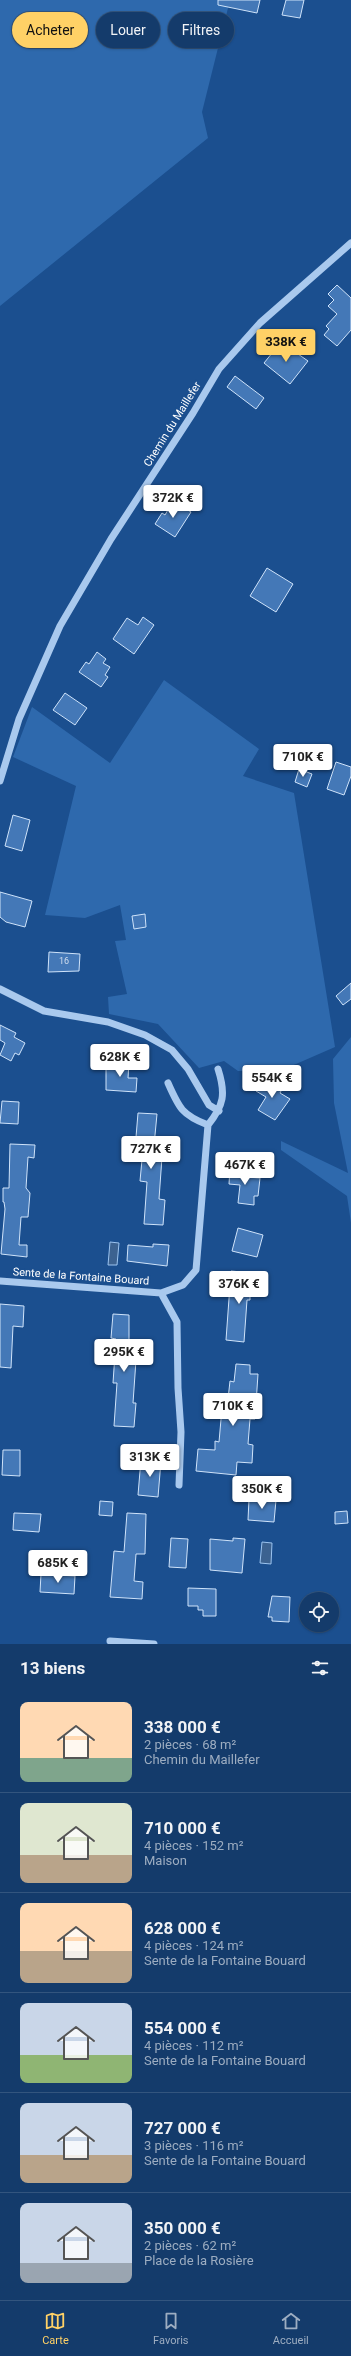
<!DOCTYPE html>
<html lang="fr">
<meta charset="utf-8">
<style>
:root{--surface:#143b6b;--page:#1d4271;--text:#f1f3f6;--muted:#9dadc1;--line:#33557e;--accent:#ffd166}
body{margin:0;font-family:Roboto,sans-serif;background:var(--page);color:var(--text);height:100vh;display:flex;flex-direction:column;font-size:15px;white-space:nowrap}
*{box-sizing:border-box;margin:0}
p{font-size:13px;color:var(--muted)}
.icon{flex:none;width:22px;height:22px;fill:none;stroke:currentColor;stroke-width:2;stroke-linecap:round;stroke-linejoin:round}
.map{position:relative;height:1644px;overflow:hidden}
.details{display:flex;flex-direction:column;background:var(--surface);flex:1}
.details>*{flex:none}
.hud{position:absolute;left:12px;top:12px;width:327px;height:36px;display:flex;gap:8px}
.controls{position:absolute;left:299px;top:1592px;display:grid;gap:8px}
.controls a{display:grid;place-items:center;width:40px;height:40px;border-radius:50%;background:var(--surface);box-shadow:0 1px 3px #0004,0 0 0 1px var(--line);font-size:20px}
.price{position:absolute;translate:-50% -34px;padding:0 9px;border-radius:4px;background:#fff;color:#222;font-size:13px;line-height:26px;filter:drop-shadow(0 1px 2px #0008)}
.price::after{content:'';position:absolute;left:50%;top:24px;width:12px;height:9px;margin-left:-6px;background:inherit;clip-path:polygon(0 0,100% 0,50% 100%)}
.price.current{background:var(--accent);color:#111}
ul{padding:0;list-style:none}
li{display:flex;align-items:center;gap:12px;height:100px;padding:0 20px}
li+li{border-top:1px solid var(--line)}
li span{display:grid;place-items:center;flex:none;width:112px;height:80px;border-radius:8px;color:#555}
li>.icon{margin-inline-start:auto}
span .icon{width:48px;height:48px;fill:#fffc;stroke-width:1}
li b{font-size:17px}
h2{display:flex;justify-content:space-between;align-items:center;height:48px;padding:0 20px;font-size:17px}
.pill{padding:0 14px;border-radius:18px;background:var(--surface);box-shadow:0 1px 3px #0004,0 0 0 1px var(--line);font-size:14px;line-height:36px}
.pill.current{background:var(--accent);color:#111}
.dock{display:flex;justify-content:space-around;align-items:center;height:56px;border-top:1px solid var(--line);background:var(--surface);font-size:11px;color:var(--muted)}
.dock a{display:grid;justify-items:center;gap:2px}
.dock .current{color:var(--accent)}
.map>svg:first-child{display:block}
.green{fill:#2e69ad}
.water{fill:#3c6290;stroke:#9cc4f0}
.building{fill:#4478b7;stroke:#cfe3fa}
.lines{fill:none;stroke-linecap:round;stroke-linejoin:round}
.minor{stroke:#a9c9ee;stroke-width:7}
.labels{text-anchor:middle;stroke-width:3.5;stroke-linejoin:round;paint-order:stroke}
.number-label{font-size:9px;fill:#d0dded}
.street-label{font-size:11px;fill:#fff;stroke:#1b4f8f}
</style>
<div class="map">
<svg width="351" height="1644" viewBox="0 0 351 1644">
<rect width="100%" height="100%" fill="#1b4f8f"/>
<path class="green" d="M0,0H230L202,112L208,138L0,306Z
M164,680L259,749L243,776L294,793L335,1047L280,1071H238L224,1061L199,1068L158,1024L109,1014L108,997L127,994L115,941L126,940L120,905L85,918L45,915L76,786L13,757L32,707L110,763Z
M351,1037V1223L347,1196L281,1150V1141L348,1173L334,1103L333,1059Z"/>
<path class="water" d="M110,1242L119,1243L117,1265H108Z
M262,1542L272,1543L271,1564L260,1563Z"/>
<path class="building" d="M218,0H260L257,13L218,5Z
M286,0H304L300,18L282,15Z
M337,285L351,298V330L337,346L324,335L329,329L326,326L337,314L328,306L334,300L328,294Z
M281,342L308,361L290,384L264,363Z
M235,376L264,398L256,409L227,387Z
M173,501L191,512L175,537L155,524L162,513L165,515Z
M267,568L293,584L276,612L250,596Z
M143,617L154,625L134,654L113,639L127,618L138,625Z
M97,652L106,659L103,663L110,667L105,675L108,677L101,687L79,672L86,662L89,664Z
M65,693L87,708L75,725L53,710Z
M336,762L351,767V776L344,795L327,789Z
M299,769L312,774L307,787L295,782Z
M13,815L30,820L22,851L5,846Z
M0,892L32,901L25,927L6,922L0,917Z
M145,914L146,927L134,929L132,916Z
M49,952L80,954L79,971L48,972Z
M351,983V999L343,1005L336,996Z
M0,1025L16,1033L14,1037L25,1043L19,1055L15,1053L11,1061L0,1055L5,1043L0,1040Z
M106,1062L129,1063L128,1078H137L136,1092L106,1090Z
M264,1078L282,1089L280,1093L290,1099L275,1120L258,1110L266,1097L256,1091Z
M2,1101L19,1102L18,1124L0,1123Z
M138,1113L157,1114L153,1156L162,1157L159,1199L165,1200L163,1225L144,1224L147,1182L140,1181L144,1138L136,1137Z
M10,1144L35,1145L34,1158L28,1157L26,1188L30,1193L28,1217H21L19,1245H27V1257L1,1254L5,1209L4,1202H3V1188H9Z
M230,1168L247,1169L246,1177L260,1178L258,1196H254V1205L238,1203L240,1185L229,1184Z
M238,1228L263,1235L257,1257L232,1251Z
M153,1244L169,1245L167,1266L127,1261L128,1245L153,1247Z
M231,1271L252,1273L255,1283V1288L250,1292V1300H247L244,1342L226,1340Z
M0,1304L24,1306L23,1327L13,1326L11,1368L0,1367Z
M113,1314L129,1315V1359L136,1360L133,1403H136L134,1427L114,1426L117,1383H113L116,1339L111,1338Z
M236,1364L250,1365V1374H258L255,1419H250L248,1444L253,1445L252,1463L237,1462L236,1475L196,1471L198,1449L215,1450V1441L219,1442L222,1408H227L230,1381L234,1382Z
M3,1450H20V1476L2,1475Z
M141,1459L161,1461L158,1497L138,1495Z
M249,1499L276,1500L274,1522L248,1520Z
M100,1501L113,1502L112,1516L99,1515Z
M347,1511L348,1523L335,1524V1512Z
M14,1513L41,1514L39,1532L13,1530Z
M127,1513L146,1514L145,1554H136L134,1581L143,1582L142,1599L110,1597L114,1551L124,1552Z
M171,1538L188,1539L186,1568L169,1567Z
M233,1538L245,1539L242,1573L210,1570V1539L233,1541Z
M41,1574L75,1576L74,1594L40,1592Z
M188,1588L216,1589V1616H203V1610H198V1606H188Z
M272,1596L290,1597L289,1622L272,1621V1617H268Z"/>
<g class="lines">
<path class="minor" d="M0,781L19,719L60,626L111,539L193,413L219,369L260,323L351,243
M0,989L44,1011L108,1022L145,1035L172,1050L188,1069L209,1105L219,1111
M168,1083C179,1108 182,1115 208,1125
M0,1281L161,1293L183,1285L196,1270L208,1125C224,1105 226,1094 218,1069
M161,1293L177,1322L178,1388L181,1432L179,1485
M110,1641L154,1644"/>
</g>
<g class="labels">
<g class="number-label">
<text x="64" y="964">16</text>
</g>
<g class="street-label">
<text transform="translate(172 424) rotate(-58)" y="4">Chemin du Maillefer</text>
<text transform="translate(81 1276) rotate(4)" y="4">Sente de la Fontaine Bouard</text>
</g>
</g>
</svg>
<div class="controls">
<a><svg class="icon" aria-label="locate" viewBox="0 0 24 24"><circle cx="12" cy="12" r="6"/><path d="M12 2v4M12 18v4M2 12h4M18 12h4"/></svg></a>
</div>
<b class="price current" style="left:286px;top:363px">338K €</b>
<b class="price" style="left:173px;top:519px">372K €</b>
<b class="price" style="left:303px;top:778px">710K €</b>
<b class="price" style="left:120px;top:1078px">628K €</b>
<b class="price" style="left:272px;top:1099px">554K €</b>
<b class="price" style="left:151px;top:1170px">727K €</b>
<b class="price" style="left:245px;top:1186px">467K €</b>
<b class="price" style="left:239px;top:1305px">376K €</b>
<b class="price" style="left:124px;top:1373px">295K €</b>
<b class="price" style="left:233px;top:1427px">710K €</b>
<b class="price" style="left:150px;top:1478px">313K €</b>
<b class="price" style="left:262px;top:1510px">350K €</b>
<b class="price" style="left:58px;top:1584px">685K €</b>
<div class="hud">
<a class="pill current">Acheter</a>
<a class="pill">Louer</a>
<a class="pill">Filtres</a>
</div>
</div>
<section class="details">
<h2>13 biens<svg class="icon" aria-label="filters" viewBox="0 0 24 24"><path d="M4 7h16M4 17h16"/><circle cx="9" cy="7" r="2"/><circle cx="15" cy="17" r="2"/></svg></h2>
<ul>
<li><span style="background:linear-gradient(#ffd9b3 70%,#7fa58c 0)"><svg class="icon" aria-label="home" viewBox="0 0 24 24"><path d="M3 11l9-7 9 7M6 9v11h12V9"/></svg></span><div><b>338 000 €</b><p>2 pièces · 68 m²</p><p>Chemin du Maillefer</p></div></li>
<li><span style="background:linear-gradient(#dfe7d0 65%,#b9a48a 0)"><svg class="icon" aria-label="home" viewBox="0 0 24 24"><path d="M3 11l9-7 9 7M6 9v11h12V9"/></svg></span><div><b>710 000 €</b><p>4 pièces · 152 m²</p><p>Maison</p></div></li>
<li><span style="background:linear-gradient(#ffd9b3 60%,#b9a48a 0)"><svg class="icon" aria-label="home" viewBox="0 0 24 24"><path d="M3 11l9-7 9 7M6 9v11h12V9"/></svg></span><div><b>628 000 €</b><p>4 pièces · 124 m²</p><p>Sente de la Fontaine Bouard</p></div></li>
<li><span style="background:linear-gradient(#c9d6e8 65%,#8fb573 0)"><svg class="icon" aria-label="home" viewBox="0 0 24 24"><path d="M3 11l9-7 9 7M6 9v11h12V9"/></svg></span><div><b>554 000 €</b><p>4 pièces · 112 m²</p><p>Sente de la Fontaine Bouard</p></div></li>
<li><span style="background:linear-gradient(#c9d6e8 65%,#b9a48a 0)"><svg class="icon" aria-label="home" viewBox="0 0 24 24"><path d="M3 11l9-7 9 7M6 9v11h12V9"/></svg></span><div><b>727 000 €</b><p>3 pièces · 116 m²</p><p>Sente de la Fontaine Bouard</p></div></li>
<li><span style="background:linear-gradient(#c9d6e8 75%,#9aa5b1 0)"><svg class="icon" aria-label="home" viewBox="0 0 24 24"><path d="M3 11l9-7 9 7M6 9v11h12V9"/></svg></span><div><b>350 000 €</b><p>2 pièces · 62 m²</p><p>Place de la Rosière</p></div></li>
</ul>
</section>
<nav class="dock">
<a class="current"><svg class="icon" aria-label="map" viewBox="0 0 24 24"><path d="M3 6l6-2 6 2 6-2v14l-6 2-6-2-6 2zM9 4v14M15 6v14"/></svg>Carte</a>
<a><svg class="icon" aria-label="saved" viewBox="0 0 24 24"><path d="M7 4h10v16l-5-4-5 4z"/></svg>Favoris</a>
<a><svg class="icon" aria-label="home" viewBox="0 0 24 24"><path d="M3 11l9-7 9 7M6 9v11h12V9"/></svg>Accueil</a>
</nav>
